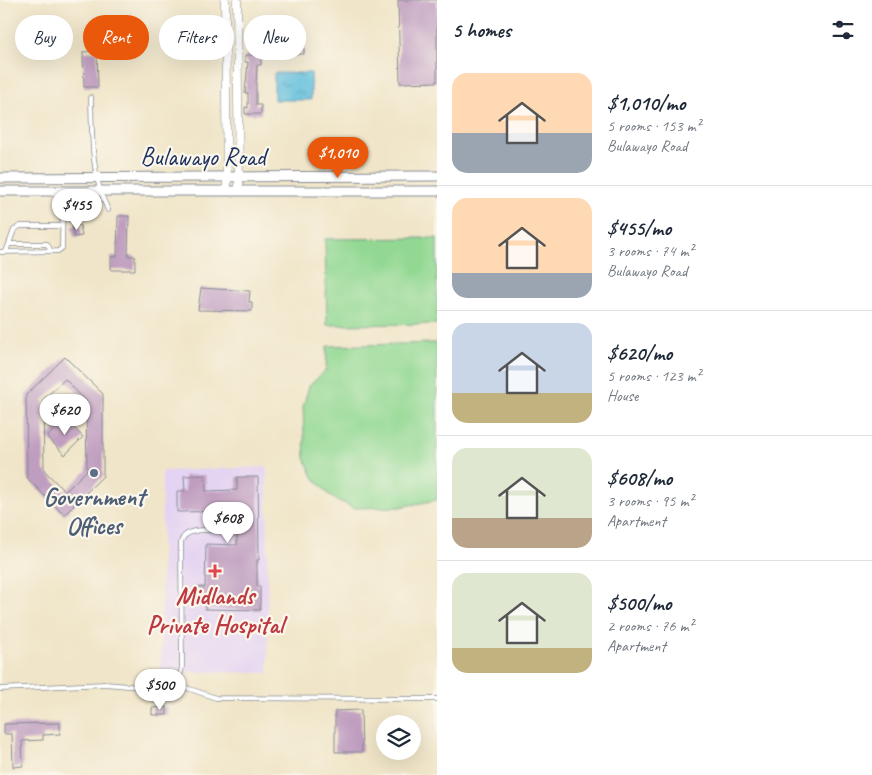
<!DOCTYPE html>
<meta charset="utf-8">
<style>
:root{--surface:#fff;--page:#f6f6f7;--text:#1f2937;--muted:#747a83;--line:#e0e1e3;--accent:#ea580c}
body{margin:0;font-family:Caveat,sans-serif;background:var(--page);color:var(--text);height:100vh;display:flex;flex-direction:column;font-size:19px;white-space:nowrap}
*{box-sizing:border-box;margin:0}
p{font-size:16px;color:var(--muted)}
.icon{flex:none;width:28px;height:28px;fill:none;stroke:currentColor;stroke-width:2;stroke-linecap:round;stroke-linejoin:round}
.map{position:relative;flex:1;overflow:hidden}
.panel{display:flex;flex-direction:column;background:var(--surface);width:435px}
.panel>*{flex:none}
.banner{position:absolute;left:15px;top:15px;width:346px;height:45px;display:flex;gap:10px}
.controls{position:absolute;left:376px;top:715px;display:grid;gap:10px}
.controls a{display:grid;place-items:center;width:45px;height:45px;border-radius:50%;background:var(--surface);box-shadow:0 5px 20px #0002;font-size:25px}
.price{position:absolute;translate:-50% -42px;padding:0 11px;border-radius:18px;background:#fff;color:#222;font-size:16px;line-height:32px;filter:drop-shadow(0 1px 2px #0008)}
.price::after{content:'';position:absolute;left:50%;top:30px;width:15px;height:11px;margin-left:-8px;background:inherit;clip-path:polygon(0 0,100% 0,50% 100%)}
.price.current{background:var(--accent);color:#fff}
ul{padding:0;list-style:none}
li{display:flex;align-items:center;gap:15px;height:125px;padding:0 15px}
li+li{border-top:1px solid var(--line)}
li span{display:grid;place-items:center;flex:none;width:140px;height:100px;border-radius:15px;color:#555}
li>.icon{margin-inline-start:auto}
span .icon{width:60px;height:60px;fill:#fffc;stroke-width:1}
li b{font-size:21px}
h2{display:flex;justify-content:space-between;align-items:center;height:60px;padding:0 15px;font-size:21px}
.chip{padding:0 18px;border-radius:22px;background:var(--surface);box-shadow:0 5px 20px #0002;font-size:18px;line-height:45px}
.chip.current{background:var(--accent);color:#fff}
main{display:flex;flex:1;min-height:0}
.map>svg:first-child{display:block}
.built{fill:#e4d3f2}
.green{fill:#92d892;stroke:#568478}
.water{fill:url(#water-ripples);stroke:#3c769c}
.building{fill:#bf9dc0;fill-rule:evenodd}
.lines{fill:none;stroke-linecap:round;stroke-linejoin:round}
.service-casing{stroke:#868a93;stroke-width:5.5}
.minor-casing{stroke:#868a93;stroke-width:9}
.tertiary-casing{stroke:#868a93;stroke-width:11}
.service{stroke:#fff;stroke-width:4}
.minor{stroke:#fff;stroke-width:8}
.tertiary{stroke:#fff;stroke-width:9}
.service-dot{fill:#5c6f8a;stroke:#fbf7ec;stroke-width:2}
.health-dot{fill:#e0444e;stroke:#fbf7ec;stroke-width:2}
.labels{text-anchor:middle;stroke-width:4.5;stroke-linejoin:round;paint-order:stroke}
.street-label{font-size:25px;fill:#1b2f5e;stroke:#fbf7ec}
.service-label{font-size:25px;font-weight:bold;fill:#4e5e75;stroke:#fbf7ec}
.health-label{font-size:25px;font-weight:bold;fill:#be3a42;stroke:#fbf7ec}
</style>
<main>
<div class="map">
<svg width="437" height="775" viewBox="0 0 437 775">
<defs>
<pattern id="water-ripples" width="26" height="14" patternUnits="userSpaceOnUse" patternTransform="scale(1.25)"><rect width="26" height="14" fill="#5dbddb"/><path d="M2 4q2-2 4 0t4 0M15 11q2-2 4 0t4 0" fill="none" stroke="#4c9ab5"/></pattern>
</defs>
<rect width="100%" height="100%" fill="#fbf7ec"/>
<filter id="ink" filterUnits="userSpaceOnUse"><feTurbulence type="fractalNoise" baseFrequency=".02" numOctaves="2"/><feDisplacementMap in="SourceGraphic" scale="10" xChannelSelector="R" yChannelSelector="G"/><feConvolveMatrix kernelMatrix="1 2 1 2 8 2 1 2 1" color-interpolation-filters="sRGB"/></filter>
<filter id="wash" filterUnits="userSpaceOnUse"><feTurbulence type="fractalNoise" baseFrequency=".0096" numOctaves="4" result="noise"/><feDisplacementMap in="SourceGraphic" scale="20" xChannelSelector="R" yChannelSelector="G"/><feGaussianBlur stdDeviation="1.12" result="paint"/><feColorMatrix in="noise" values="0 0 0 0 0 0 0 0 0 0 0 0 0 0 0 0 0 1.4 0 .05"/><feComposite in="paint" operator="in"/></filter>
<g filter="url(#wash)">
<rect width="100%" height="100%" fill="#f0e5c8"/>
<path class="built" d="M267,467L268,673L161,671L162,471Z"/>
<path class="green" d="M437,238V324L327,325L325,239Z
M437,343V500L399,507L354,508L331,497L313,477L305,458L303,407L309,386L326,370L327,346Z"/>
<path class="water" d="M274,73H311V100H274Z"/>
<g id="blocks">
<path class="building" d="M398,0H437V82L400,83Z
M281,41H304V54H281Z
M97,51L98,87H84L83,52Z
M245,55H261V65H257L256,87V105H261V114H245V107L248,108V93H245L248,62H245Z
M118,216H129L128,256H135V270H111V257L117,256Z
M80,225L82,236L74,237L72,226Z
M201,288L250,291L249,302H252V311L198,310Z
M65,357L103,394V476L64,515L27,478L26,395ZM65,379L86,401L87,470L65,492L44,470L43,400Z
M65,419L83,437L65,455L47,437Z
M205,475L206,491L237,490V477H258L259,560H257V586H260V610L205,609V598H194V587H205L206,544L237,545V511L177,512V491H185L184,476Z
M167,707V715H152V708Z
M361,710L362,752H335V711Z
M60,723V734L43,735V740L22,741L23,766L13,767L12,734H4V724Z"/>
</g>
</g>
<g filter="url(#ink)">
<use href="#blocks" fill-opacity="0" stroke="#868a93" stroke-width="1"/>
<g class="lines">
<g class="service-casing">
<path id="service" d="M91,97C92,134 91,177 108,210
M10,244H47L51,251
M0,252L58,251L62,248L63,192
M6,252L14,230L20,226H62
M174,687H184L216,698L437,699
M0,689L105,684L164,689L174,687L179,681L182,667L181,542C186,526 209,531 223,530"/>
</g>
<g class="minor-casing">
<path id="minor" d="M225,0L227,191
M237,0L239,191"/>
</g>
<g class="tertiary-casing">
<path id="tertiary" d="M0,178L437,176
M0,191H437"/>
</g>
<use href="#service" class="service"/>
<use href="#minor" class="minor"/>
<use href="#tertiary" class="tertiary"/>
</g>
</g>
<circle class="service-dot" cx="94" cy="473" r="5"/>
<path class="health-dot" d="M212.5 563.5h5v5h5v5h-5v5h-5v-5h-5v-5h5z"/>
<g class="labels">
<g class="street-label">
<text x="203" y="165">Bulawayo Road</text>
</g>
<g class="service-label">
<text x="94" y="505">Government<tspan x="94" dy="29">Offices</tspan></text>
</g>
<g class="health-label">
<text x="215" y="604">Midlands<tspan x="215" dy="29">Private Hospital</tspan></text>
</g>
</g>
</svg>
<div class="controls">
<a><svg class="icon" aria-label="layers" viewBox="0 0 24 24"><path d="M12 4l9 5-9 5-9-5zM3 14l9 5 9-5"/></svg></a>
</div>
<b class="price current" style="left:338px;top:179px">$1,010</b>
<b class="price" style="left:77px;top:231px">$455</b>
<b class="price" style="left:65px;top:436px">$620</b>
<b class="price" style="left:228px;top:544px">$608</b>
<b class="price" style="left:160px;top:711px">$500</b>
<div class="banner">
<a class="chip">Buy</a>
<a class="chip current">Rent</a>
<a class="chip">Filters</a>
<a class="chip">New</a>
</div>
</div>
<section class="panel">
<h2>5 homes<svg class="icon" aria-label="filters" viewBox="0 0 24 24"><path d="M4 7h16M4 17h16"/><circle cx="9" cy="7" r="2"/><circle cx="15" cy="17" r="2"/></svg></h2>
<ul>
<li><span style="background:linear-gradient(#ffd9b3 60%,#9aa5b1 0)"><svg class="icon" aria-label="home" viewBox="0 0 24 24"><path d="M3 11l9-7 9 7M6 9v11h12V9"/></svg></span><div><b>$1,010/mo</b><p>5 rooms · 153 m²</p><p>Bulawayo Road</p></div></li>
<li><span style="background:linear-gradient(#ffd9b3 75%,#9aa5b1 0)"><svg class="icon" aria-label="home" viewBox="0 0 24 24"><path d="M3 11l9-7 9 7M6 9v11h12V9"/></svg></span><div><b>$455/mo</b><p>3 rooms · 74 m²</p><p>Bulawayo Road</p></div></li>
<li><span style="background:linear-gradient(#c9d6e8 70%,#c2b280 0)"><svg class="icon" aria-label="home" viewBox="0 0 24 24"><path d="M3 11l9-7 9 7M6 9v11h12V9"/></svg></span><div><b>$620/mo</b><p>5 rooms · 123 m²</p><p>House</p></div></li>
<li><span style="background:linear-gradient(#dfe7d0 70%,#b9a48a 0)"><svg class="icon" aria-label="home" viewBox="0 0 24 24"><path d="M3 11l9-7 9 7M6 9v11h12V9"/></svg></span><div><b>$608/mo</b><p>3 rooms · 95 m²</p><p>Apartment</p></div></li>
<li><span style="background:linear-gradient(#dfe7d0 75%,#c2b280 0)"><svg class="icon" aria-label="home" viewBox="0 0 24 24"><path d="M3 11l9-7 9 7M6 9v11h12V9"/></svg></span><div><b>$500/mo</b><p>2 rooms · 76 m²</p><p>Apartment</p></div></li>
</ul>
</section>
</main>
